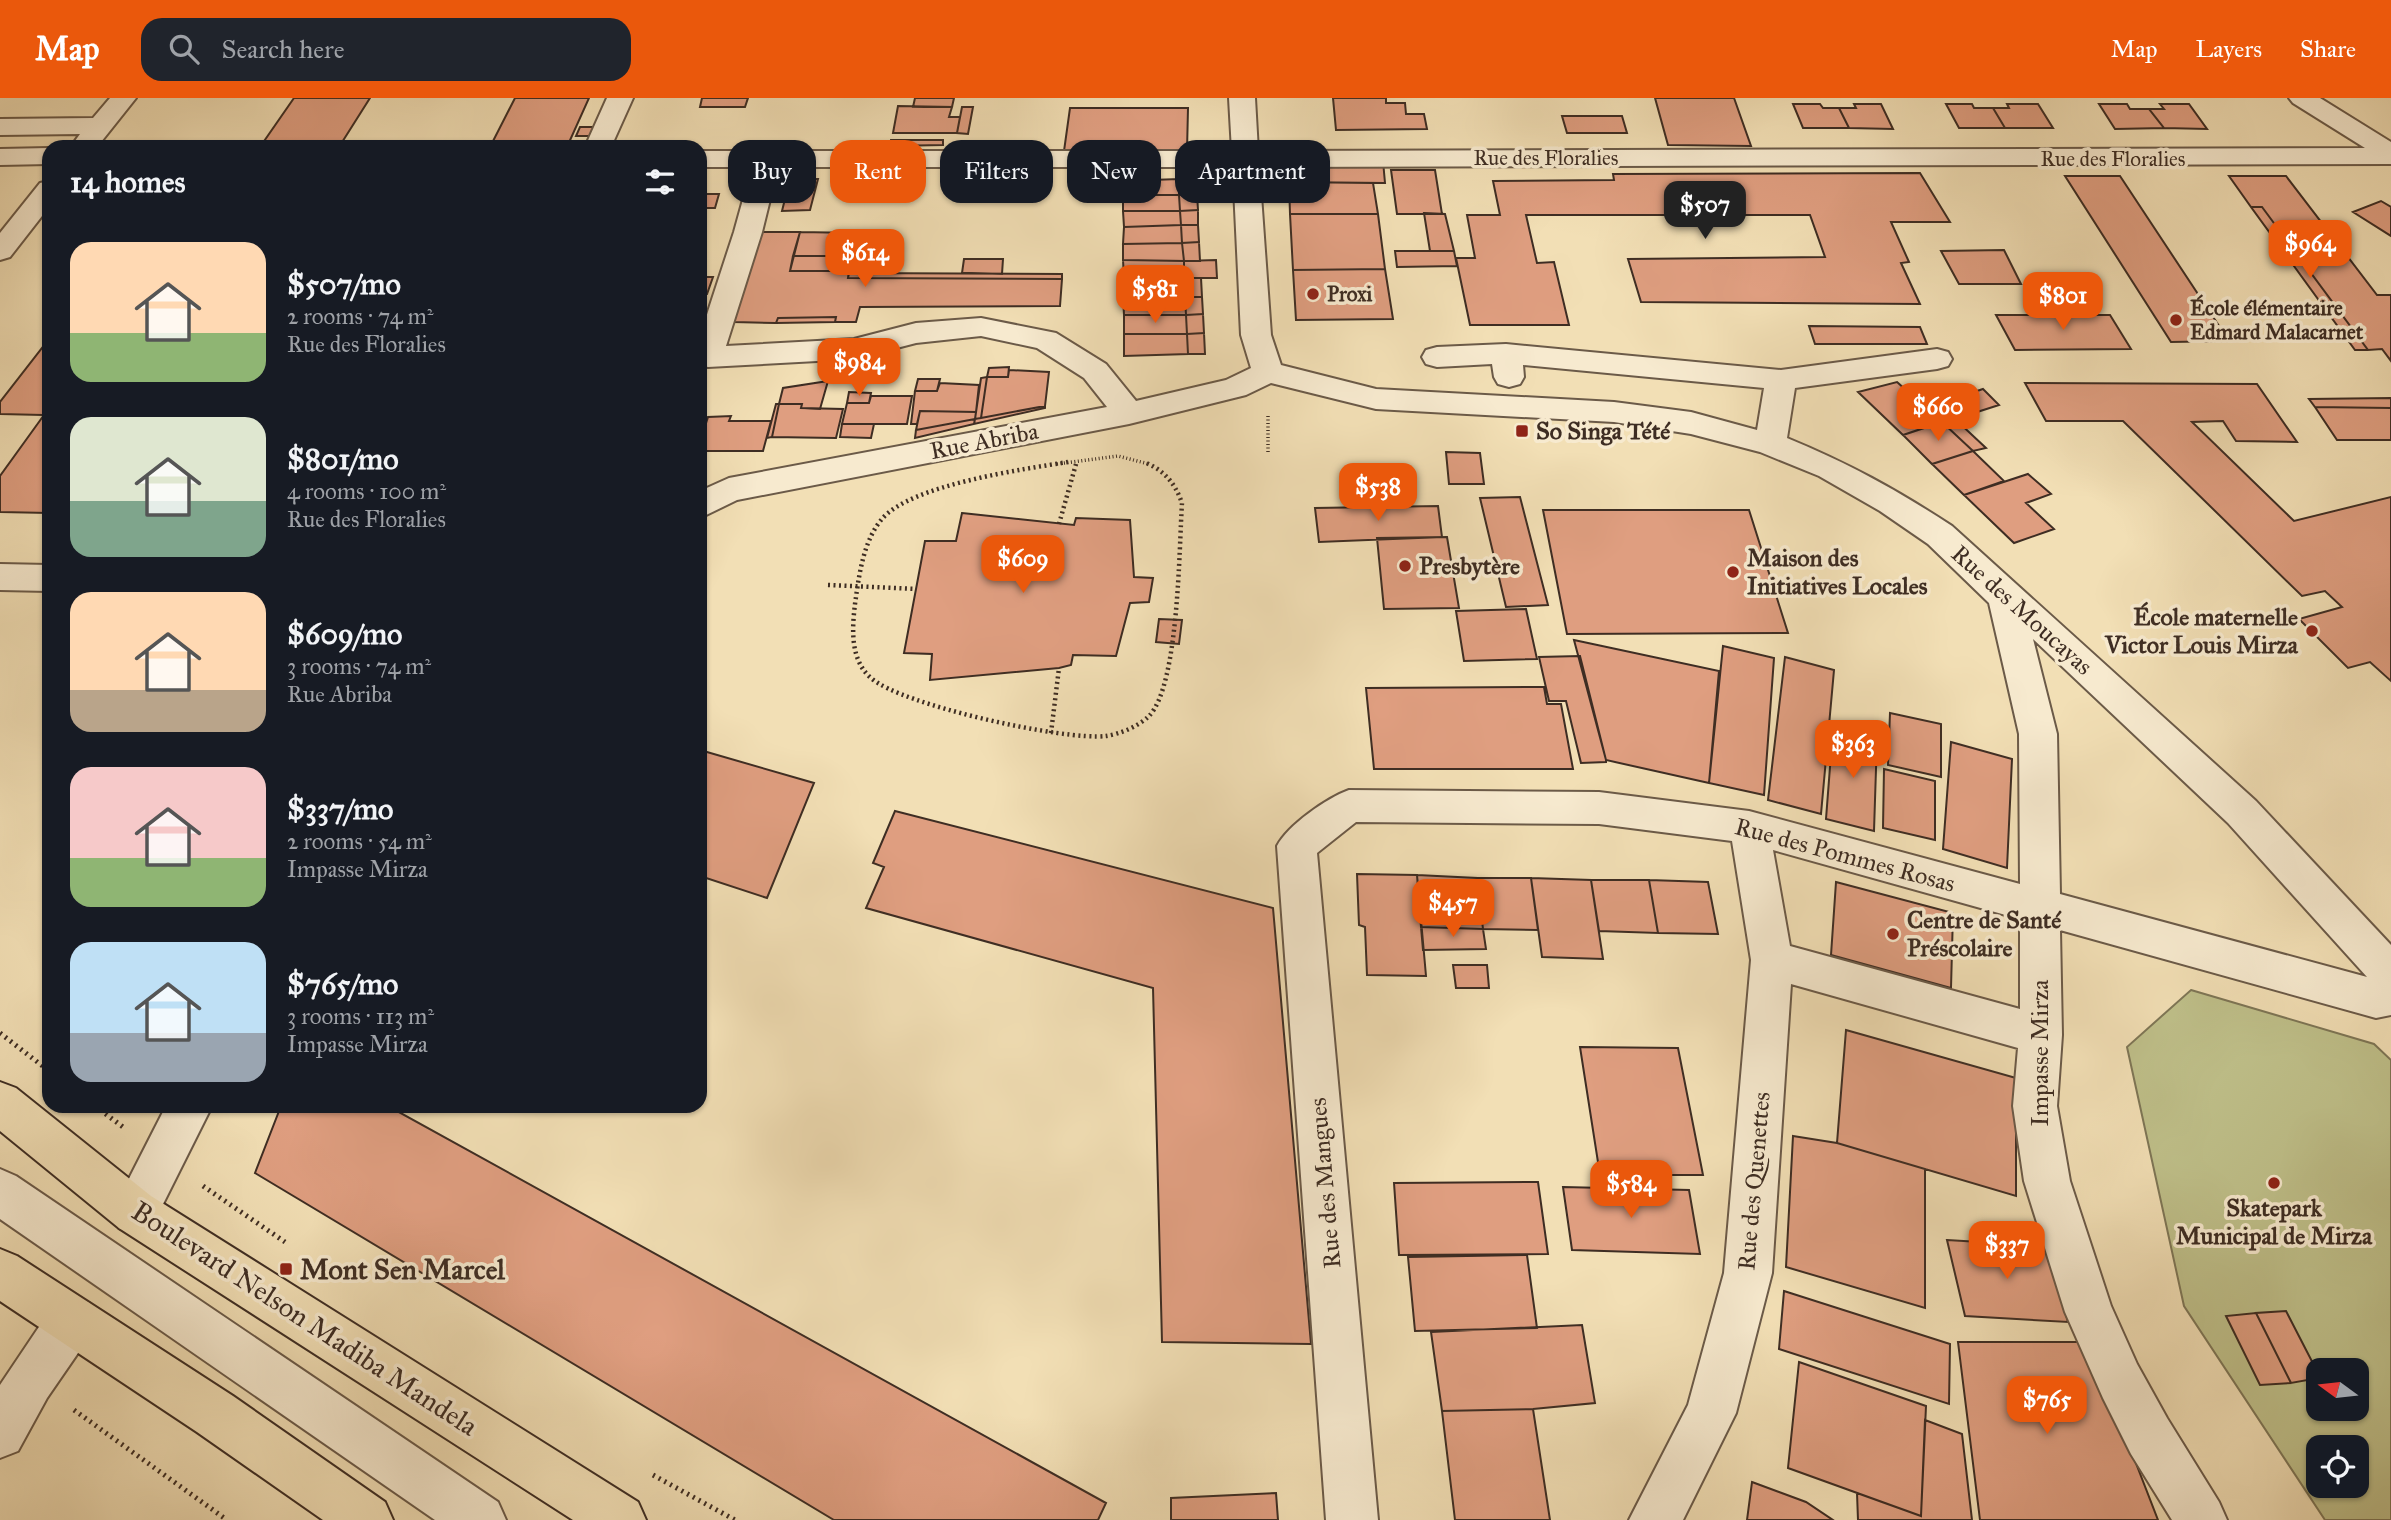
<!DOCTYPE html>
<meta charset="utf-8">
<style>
:root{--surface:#171b24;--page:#20242c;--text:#f1f3f6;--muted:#9ea1a6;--accent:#ea580c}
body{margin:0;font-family:"IM FELL Great Primer",serif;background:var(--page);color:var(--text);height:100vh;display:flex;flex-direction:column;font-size:26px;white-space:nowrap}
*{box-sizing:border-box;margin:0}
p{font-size:23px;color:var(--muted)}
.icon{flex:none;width:38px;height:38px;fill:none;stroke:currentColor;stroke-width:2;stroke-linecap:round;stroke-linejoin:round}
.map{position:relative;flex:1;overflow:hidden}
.details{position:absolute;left:42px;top:42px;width:665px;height:973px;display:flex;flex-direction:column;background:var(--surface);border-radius:21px;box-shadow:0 2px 5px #0004}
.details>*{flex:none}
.guide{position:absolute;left:728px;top:42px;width:665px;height:63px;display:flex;gap:14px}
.needle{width:46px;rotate:285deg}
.fabs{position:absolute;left:2306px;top:1260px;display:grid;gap:14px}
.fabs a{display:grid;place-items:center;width:63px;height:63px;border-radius:14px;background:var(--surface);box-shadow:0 2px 5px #0004;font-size:35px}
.price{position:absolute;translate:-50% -60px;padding:0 16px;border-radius:14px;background:var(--accent);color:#fff;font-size:23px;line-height:46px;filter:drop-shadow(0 2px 4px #0008)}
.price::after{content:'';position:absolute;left:50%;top:42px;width:21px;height:16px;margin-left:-10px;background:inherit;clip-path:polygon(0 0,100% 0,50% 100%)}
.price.on{background:#222;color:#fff}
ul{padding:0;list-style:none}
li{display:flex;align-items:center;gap:21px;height:175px;padding:0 28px}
li span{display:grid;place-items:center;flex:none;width:196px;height:140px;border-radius:21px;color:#555}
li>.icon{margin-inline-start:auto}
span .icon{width:84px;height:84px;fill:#fffc;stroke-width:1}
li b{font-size:30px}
h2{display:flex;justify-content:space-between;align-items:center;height:84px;padding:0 28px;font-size:30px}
.tag{padding:0 24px;border-radius:21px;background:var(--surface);box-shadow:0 2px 5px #0004;font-size:24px;line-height:63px}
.tag.on{background:var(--accent);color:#fff}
header{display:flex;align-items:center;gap:42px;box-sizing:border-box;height:98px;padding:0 35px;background:var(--accent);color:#fff}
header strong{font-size:33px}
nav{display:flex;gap:38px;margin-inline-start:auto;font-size:24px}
.search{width:490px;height:63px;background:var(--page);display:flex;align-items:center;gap:18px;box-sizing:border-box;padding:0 24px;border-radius:21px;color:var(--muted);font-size:26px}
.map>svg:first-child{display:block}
.green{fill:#bfc08a;stroke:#7e7656;stroke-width:2;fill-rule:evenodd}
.building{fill:#df9e80;stroke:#3e2d23;stroke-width:2}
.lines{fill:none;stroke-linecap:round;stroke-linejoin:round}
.minor-casing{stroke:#6b5a48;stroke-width:4}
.major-casing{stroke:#3e2d23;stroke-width:4}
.path-far2{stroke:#3e2d23;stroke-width:3.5;stroke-dasharray:1 2.5;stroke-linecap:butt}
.path-far1{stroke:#3e2d23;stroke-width:4.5;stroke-dasharray:2 3.5;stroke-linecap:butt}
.path{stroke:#3e2d23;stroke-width:5;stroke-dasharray:2 4.5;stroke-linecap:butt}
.minor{fill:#f7eacf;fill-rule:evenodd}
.major{fill:#f2dfb5;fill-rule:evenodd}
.poi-dot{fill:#8f2418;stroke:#f7eacf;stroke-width:2.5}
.labels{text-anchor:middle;stroke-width:7;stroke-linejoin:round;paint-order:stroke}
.far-street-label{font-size:21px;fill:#3e2d23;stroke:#f7eacf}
.far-poi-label{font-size:21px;font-weight:bold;fill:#3e2d23;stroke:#f7eacf;text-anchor:start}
.poi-label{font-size:24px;font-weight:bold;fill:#3e2d23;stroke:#f7eacf;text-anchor:start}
.street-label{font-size:24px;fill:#3e2d23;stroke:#f7eacf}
.near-poi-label{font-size:28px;font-weight:bold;fill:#3e2d23;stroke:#f7eacf;text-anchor:start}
.near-street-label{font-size:28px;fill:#3e2d23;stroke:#f7eacf}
</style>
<header>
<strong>Map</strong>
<div class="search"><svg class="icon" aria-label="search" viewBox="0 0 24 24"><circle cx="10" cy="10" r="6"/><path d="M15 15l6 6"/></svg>Search here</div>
<nav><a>Map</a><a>Layers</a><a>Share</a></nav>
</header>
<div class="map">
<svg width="2391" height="1422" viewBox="0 0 2391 1422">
<rect width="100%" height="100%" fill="#f2dfb5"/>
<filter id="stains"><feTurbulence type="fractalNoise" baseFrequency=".00286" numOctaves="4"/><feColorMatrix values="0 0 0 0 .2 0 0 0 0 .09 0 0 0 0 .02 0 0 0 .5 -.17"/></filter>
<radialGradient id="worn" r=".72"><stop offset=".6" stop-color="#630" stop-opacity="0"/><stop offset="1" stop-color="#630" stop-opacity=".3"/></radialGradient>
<path class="green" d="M2191,892L2374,946L2391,962V1422H2325L2184,1208L2127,949ZM2319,1272H2357V1311H2319ZM2319,1349H2357V1388H2319Z"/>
<path class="building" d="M294,0H370L339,49H260Z
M515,0H589L567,49H490Z
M702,0H748L745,9H700Z
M915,0H954L952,9H913Z
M1333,0H1386V5H1405L1406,16H1424L1427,31L1336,32Z
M1655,0H1734L1751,48L1668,47Z
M1793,6H1820L1823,10H1839L1849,30H1803Z
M1854,6H1881L1893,31L1849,30L1839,10H1856Z
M1946,6H1972L1974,10H1993L2005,30H1959Z
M2007,6H2038L2053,30H2005L1993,10H2009Z
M2099,6H2127L2130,11H2149L2164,30L2115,31Z
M2160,6H2189L2207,31L2164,30L2149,11H2164Z
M898,8L952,9L949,19H960L957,35H893Z
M962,9H973L968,36L957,35Z
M1070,10H1188L1187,53H1064Z
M1562,18H1622L1627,35H1567Z
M580,29H599L595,38H576Z
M891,42H943V47L890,48Z
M1288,62L1383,63L1385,85L1289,84Z
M1391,72H1435L1442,116H1397Z
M1920,75L1950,124H1891L1909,164L1901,165L1920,206L1641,204L1628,161L1825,159L1810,117H1526L1537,165L1554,164L1569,227H1470L1456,160H1475L1467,117H1500L1493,83L1614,82L1613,76Z
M2065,78H2120L2229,243L2171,244Z
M2229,78H2286L2377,197H2391V263L2382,251L2368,252L2262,109H2251Z
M790,81H818L810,112L782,113Z
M1179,81V97H1123V83Z
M1179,81H1196L1197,96L1179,97Z
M1289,84L1373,85L1378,116H1290Z
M706,96H719L715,110H701Z
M1197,96L1198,112L1180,113L1179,97Z
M1123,97H1179L1180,113H1123Z
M2381,103L2391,109V138L2353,114Z
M2251,109H2262L2368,252H2355Z
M1198,112V127H1181L1180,113Z
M1123,113H1180L1181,127L1124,129Z
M1424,115L1445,116L1454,153H1430Z
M1290,116H1378L1385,171L1293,172Z
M1181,127H1198L1199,144L1182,145Z
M1181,127L1182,145L1123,146L1124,129Z
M759,134H800L790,173H849L848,180L1062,181L1060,208L860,209L856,224H835L836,219L778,220L776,225L734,224Z
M800,134L856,135L852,158H793Z
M1199,144L1200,163H1184L1182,145Z
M1182,145L1184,163L1123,162V146Z
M2004,152L2021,186H1959L1941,153Z
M1395,153H1454L1457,168L1397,169Z
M793,158H852L849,173H790Z
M964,161H1003L1002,176L962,175Z
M1123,162L1184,163V180H1124Z
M1216,162L1217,180H1184V163Z
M1385,171L1393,221L1296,222L1293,172Z
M849,175L1062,176V181L848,180Z
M700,179H713L707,196H700Z
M1124,180H1184L1185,199L1123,198Z
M1184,180H1201L1202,199H1185Z
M1123,198L1185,199L1186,217H1124Z
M1185,199H1202L1203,216L1186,217Z
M1203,216L1204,235L1187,236L1186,217Z
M1124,217H1186L1187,236H1124Z
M1996,217H2110L2131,251L2015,252Z
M836,219L835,224L776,225L778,220Z
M1809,228L1920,229L1927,246H1815Z
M1204,235L1205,256H1188L1187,236Z
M1124,236H1187L1188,256L1124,258Z
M49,241V310L43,317L0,316V304Z
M1009,269L1008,279H987L989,270Z
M1009,272L1049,274L1045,308L981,320L987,279H1008Z
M987,279L981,320L975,321L981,280Z
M918,281H940L937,293H915Z
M828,283L820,311L801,310L802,306H779L783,290Z
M1897,284L1942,324L1903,337L1858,294Z
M940,285L979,287L976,314L920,313L917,326H911L915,293H937Z
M2025,285L2257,286L2297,344L2236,343L2223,323L2192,324L2294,423L2391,399V583L2370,564L2348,570L2299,521L2342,509L2325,493L2302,498L2123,323H2046Z
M1983,291L1999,307L1949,323L1933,308Z
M849,294L871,295L869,305H847Z
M871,298H912L907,326H842L847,305H869Z
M2391,300V310L2315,309L2309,301Z
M776,306H779L772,339L767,340Z
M779,306H802L801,310L843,311L836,340L772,339Z
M1045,308V310L974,326L975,321Z
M2315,309L2391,310V342H2337Z
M49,310V415L0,414V378Z
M920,313L976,314L975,321L916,332Z
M731,318L729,323H771L763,353H700V344L708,319Z
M975,321L974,326L915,340L916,332Z
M1955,321L1986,350L1973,353L1942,324Z
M1942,324L1973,353L1932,366L1903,337Z
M842,326H874L871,340L840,339Z
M1973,353L2004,383L1964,397L1932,366Z
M1446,354L1480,355L1484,386H1449Z
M2028,376L2051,396L2026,405L2054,431L2014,445L1964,397Z
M1520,399L1548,507L1506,509L1480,400Z
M1438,408L1442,439L1319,444L1315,410Z
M1543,412H1749L1788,535L1567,536Z
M962,415L1074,427L1076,420L1130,422L1134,479L1153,480L1149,504L1130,505L1116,558L1073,557L1071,567L1059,570L930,582L932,556L904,555L925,443H956Z
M1447,439L1459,510L1384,511L1377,440Z
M1526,511L1537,561L1464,563L1456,513Z
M1159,521L1182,522L1179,546L1156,544Z
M1574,542L1719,573L1709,685L1606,662Z
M1723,548L1774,560L1764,697L1709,685Z
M1580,558L1606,662V664L1581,665L1566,603H1549L1539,559Z
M1785,559L1834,572L1821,716L1768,702Z
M1544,589L1547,606H1561L1573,671H1374L1366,590Z
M1890,615L1941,626V679L1888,667Z
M1833,630L1877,640L1874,733L1826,721Z
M1951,644L2012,661L2007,770L1943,751Z
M700,652L814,685L767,800L700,778Z
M1884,671L1935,683V742L1883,730Z
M895,713L1273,810L1311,1246L1162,1244L1153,890L866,810L884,769L873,765Z
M1357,776L1417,777L1426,878L1367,877L1365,829L1359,827Z
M1417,777L1477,780L1483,831L1421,829Z
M1477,780H1531L1538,832L1483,831Z
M1531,780L1591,782L1603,861L1542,859Z
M1591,782H1649L1658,835L1599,833Z
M1649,782L1708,784L1718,836L1658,835Z
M1836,784L1953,815L1951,890L1831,857Z
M1421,829L1483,831L1486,851L1423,852Z
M1453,867H1487L1489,890H1456Z
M1846,932L2016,980V1098L1837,1045Z
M1580,949L1678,950L1703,1077H1600Z
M281,1008H388L1106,1405L1098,1422H834L255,1075Z
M1793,1038L1837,1045L1925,1071V1210L1786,1169Z
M1538,1084L1548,1156L1399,1157L1394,1085Z
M1563,1089L1689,1092L1700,1156L1572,1152Z
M1947,1142L2048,1148L2068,1224L1965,1218Z
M1527,1157L1537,1230L1415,1233L1408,1159Z
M1784,1193L1950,1246L1949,1306L1779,1251Z
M2286,1213L2319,1277V1280L2291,1285L2256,1215Z
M2256,1215L2291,1285L2260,1287L2226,1218Z
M1582,1227L1595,1305L1533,1311L1442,1313L1431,1234Z
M1958,1244H2089L2158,1422H1980Z
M1799,1264L1926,1308L1921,1418L1788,1370Z
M1533,1311L1550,1422H1455L1442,1313Z
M1925,1322L1962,1336L1972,1422H1858L1857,1395L1921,1418Z
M1752,1384L1806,1404L1833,1422H1747Z
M1276,1395L1278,1422H1171V1400Z"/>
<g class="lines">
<g class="minor-casing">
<path id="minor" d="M110,0H136L97,49H73L72,47L80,36L0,37V21L93,20Z
M607,0H633L611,49H585Z
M1229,0H1255L1258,53L2365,50L2293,5L2289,0H2320L2391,44V66L1259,69L1271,237L1281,267L1376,291L1614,304L1691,314L1757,332L1764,290L1523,267L1524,279L1520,286L1509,289L1498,286L1494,279L1492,266L1437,269L1426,266L1422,259L1426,252L1437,249L1506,246L1781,272L1937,251L1948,254L1952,261L1948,268L1937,271L1795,290L1787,340C1848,365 1897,392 1952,428L2256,703L2391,847V917L2376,920L2060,832L2062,937L2057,1008L2070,1083L2111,1208L2137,1266L2167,1320L2219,1404L2227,1422H2172L2131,1356L2103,1300L2065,1214L2024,1083L2013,1008L2018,950L1791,886L1772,1175L1736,1315L1683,1422H1629L1688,1307L1724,1175L1751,862L1732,743L1599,726L1356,724L1317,755L1378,1422H1326L1277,748C1288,727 1327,700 1349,692L1599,694L1749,713L2020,786L2019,636L1989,505L1928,446L1880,413L1819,378L1760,354L1691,336L1614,324L1376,311L1271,285L1246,297L1129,326L737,402L700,420V393L729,380L1107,309L1084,280L1037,250L981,238L916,245L854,261L708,269L700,267V238L734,134L752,69H700V53H1232ZM778,69H1233L1241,237L1251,270L1226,282L1136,303L1106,266L1056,235L981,220L916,225L854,241L726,248L762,134ZM2033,541L2228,725L2367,879L2060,796L2057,636ZM1773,752L2020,821V911L1790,848Z
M49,50V66L0,67V51Z
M49,83V109L10,159L0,162V135L40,85Z
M0,466L49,467V493L0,492Z
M166,1008H212L151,1130L135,1137L119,1130L112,1114Z
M0,1071L16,1078L498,1404L506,1422H435L0,1121Z
M72,1198L89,1205L96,1222L89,1239L47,1300L18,1353L0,1360V1287L55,1205Z"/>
</g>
<g class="major-casing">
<path id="major" d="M0,984L16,990L151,1098L638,1404L646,1422H573L119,1130L0,1033Z
M0,1151L17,1158L233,1298L385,1404L393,1422H323L197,1334L0,1203Z"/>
</g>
<path class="path-far2" d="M1268,318V355
M1057,366L1118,358L1149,366"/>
<path class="path-far1" d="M1068,364C1024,371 910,387 882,421C863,443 859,478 855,506C852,531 850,562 871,580C901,607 1065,643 1106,638C1120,636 1139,628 1149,618C1179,587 1179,450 1182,405C1175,385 1164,372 1144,364
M1059,426L1076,366
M828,487L916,491
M1051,635L1059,570"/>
<path class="path" d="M0,935L49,973
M95,1008L123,1029
M203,1088L285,1144
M74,1312L227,1422
M653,1377L735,1422"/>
<use href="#minor" class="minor"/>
<use href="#major" class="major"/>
</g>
<g class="poi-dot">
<circle cx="1313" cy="196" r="7"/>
<circle cx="2176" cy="222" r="7"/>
<rect x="1515" y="326" width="14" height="14" rx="3.5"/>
<circle cx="1405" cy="468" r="7"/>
<circle cx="1733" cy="474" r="7"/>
<circle cx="2312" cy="533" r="7"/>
<circle cx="1893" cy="836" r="7"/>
<circle cx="2274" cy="1085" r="7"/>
<rect x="279" y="1164" width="14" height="14" rx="3.5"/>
</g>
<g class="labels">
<g class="far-street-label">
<text x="1546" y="67">Rue des Floralies</text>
<text x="2113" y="68">Rue des Floralies</text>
</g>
<g class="far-poi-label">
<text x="1327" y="203">Proxi</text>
<text x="2190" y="217">École élémentaire<tspan x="2190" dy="24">Edmard Malacarnet</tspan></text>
</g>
<g class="poi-label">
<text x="1536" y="341">So Singa Tété</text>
<text x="1747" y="468">Maison des<tspan x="1747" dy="28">Initiatives Locales</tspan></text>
<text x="1419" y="476">Presbytère</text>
<text x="2298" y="527" text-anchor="end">École maternelle<tspan x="2298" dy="28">Victor Louis Mirza</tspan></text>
<text x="1907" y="830">Centre de Santé<tspan x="1907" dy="28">Préscolaire</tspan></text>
<text x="2274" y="1118" text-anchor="middle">Skatepark<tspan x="2274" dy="28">Municipal de Mirza</tspan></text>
</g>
<g class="street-label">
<text transform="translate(984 343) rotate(-11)" y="8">Rue Abriba</text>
<text transform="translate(2022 512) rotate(42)" y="8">Rue des Moucayas</text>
<text transform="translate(1845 757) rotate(15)" y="8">Rue des Pommes Rosas</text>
<text transform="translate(2040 955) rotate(-90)" y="8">Impasse Mirza</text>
<text transform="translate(1754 1083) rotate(-85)" y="8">Rue des Quenettes</text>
<text transform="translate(1325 1085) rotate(-95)" y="8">Rue des Mangues</text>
</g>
<g class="near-poi-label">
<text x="300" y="1181">Mont Sen Marcel</text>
</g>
<g class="near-street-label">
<text transform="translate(305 1220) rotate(33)" y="10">Boulevard Nelson Madiba Mandela</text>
</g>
</g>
<rect width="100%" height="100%" filter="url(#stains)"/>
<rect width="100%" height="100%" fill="url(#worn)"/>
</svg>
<div class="fabs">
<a><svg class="needle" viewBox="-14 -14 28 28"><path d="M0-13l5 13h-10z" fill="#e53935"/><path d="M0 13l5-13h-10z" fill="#9ea1a6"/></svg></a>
<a><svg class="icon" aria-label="locate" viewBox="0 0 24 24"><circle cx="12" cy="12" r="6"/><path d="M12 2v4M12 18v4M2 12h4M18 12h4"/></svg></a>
</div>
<b class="price on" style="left:1705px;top:143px">$507</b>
<b class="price" style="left:2310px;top:182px">$964</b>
<b class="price" style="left:865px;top:191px">$614</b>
<b class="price" style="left:1155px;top:227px">$581</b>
<b class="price" style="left:2063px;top:234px">$801</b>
<b class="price" style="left:859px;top:300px">$984</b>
<b class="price" style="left:1938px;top:345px">$660</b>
<b class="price" style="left:1378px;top:425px">$538</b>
<b class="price" style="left:1023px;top:497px">$609</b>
<b class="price" style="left:1853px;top:682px">$363</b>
<b class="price" style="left:1453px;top:841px">$457</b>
<b class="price" style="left:1631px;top:1122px">$584</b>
<b class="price" style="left:2007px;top:1183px">$337</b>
<b class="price" style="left:2047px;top:1338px">$765</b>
<div class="guide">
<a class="tag">Buy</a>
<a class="tag on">Rent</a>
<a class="tag">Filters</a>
<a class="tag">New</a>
<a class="tag">Apartment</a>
</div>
<section class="details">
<h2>14 homes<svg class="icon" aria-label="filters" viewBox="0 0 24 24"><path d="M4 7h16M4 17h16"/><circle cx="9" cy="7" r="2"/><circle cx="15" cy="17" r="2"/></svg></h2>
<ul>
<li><span style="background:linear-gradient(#ffd9b3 65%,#8fb573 0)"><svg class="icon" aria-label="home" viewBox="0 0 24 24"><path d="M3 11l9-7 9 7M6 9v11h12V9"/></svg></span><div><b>$507/mo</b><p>2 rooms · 74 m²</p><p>Rue des Floralies</p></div></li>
<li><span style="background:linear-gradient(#dfe7d0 60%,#7fa58c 0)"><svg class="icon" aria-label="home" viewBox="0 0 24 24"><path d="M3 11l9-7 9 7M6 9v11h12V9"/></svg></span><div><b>$801/mo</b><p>4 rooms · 100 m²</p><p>Rue des Floralies</p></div></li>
<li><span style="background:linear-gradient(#ffd9b3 70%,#b9a48a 0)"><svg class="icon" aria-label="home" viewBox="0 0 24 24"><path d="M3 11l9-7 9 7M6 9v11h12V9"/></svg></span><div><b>$609/mo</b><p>3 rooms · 74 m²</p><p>Rue Abriba</p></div></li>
<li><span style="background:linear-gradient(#f6c9c9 65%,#8fb573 0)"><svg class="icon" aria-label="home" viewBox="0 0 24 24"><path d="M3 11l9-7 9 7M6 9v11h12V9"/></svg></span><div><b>$337/mo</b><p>2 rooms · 54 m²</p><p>Impasse Mirza</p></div></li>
<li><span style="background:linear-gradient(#bfe0f5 65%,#9aa5b1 0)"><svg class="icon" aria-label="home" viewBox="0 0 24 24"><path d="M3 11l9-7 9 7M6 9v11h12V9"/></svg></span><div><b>$765/mo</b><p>3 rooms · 113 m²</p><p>Impasse Mirza</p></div></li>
</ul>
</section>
</div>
